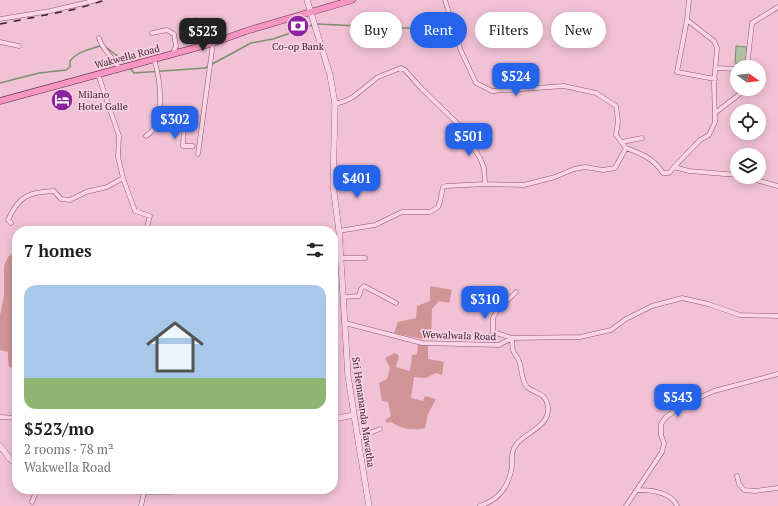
<!DOCTYPE html>
<meta charset="utf-8">
<style>
:root{--surface:#fff;--page:#f6f6f6;--text:#202124;--muted:#757577;--line:#e0e0e0;--accent:#2563eb}
body{margin:0;font-family:"PT Serif",serif;background:var(--page);color:var(--text);height:100vh;display:flex;flex-direction:column;font-size:15px;white-space:nowrap}
*{box-sizing:border-box;margin:0}
p{font-size:13px;color:var(--muted)}
.icon{flex:none;width:22px;height:22px;fill:none;stroke:currentColor;stroke-width:2;stroke-linecap:round;stroke-linejoin:round}
.map{position:relative;flex:1;overflow:hidden}
.drawer{position:absolute;left:12px;top:226px;width:326px;height:268px;display:flex;flex-direction:column;background:var(--surface);border-radius:16px;box-shadow:0 2px 10px #0003}
.drawer>*{flex:none}
.top-card{position:absolute;left:350px;top:12px;width:368px;height:36px;display:flex;gap:8px}
.needle{width:26px;rotate:104deg}
.controls{position:absolute;left:730px;top:60px;display:grid;gap:8px}
.controls a{display:grid;place-items:center;width:36px;height:36px;border-radius:50%;background:var(--surface);box-shadow:0 2px 10px #0003;font-size:20px}
.price{position:absolute;translate:-50% -34px;padding:0 9px;border-radius:8px;background:var(--accent);color:#fff;font-size:13px;line-height:26px;filter:drop-shadow(0 1px 2px #0008)}
.price::after{content:'';position:absolute;left:50%;top:24px;width:12px;height:9px;margin-left:-6px;background:inherit;clip-path:polygon(0 0,100% 0,50% 100%)}
.price.current{background:#222;color:#fff}
ul{padding:0;list-style:none}
li{display:grid;align-content:center;gap:8px;height:212px;padding:0 12px}
li+li{border-top:1px solid var(--line)}
li span{display:grid;place-items:center;height:124px;border-radius:12px;color:#555}
li>.icon{margin-inline-start:auto}
span .icon{width:72px;height:72px;fill:#fffc;stroke-width:1}
li b{font-size:17px}
h2{display:flex;justify-content:space-between;align-items:center;height:48px;padding:0 12px;font-size:17px}
.chip{padding:0 14px;border-radius:18px;background:var(--surface);box-shadow:0 2px 10px #0003;font-size:14px;line-height:36px}
.chip.current{background:var(--accent);color:#fff}
.map>svg:first-child{display:block}
.green{fill:#d09495}
.water{fill:#b1c3a4;stroke:#79926a}
.lines{fill:none;stroke-linecap:round;stroke-linejoin:round}
.stream{stroke:#79926a;stroke-width:1.5}
.street-casing{stroke:#8c5777;stroke-width:5}
.secondary-casing{stroke:#6d3a5b;stroke-width:6}
.primary-casing{stroke:#592c4a;stroke-width:7}
.street{stroke:#fbd5e6;stroke-width:4}
.secondary{stroke:#fbd5e6;stroke-width:5.5}
.primary{stroke:#f796c2;stroke-width:6}
.rail{stroke:#3a1d30;stroke-width:1.5;stroke-dasharray:7 7;stroke-linecap:butt}
.labels{text-anchor:middle;stroke-width:3.5;stroke-linejoin:round;paint-order:stroke}
.poi-label{font-size:10px;fill:#3a1d30;stroke:#f8d1e2}
.street-label{font-size:10px;fill:#3a1d30;stroke:#f8d1e2}
</style>
<div class="map">
<svg width="778" height="506" viewBox="0 0 778 506">
<rect width="100%" height="100%" fill="#f1c1d6"/>
<path class="green" d="M17,250V369L9,367L8,361V352L0,350V315L4,296V266L8,257Z
M430,286L452,290L449,303L439,301L432,309L431,339H422L394,333L398,322L416,318L417,306L430,301Z
M418,344L428,345V359L444,362L442,375L436,373L426,378L414,377L411,398L423,401L425,396L436,399L428,414L425,428C412,431 402,429 391,422L387,423L385,420L391,416L388,402L382,401L379,383L387,379L390,368L385,358L395,353L399,356L396,367L410,371L412,355L417,354Z"/>
<path class="water" d="M736,46L747,47L746,64L735,63Z"/>
<g class="lines">
<path class="stream" d="M317,24L425,29
M129,67L134,73L205,68L251,43L273,39L313,25
M0,83L39,73L66,70L70,67V61C78,51 91,49 103,45L120,58L126,65"/>
<g class="street-casing">
<path id="street" d="M445,0L461,51L476,83L492,91L564,86L596,93L616,106L618,121L616,135L626,148
M0,19L50,11L97,0
M196,20L205,45
M687,20L677,72L715,79
M152,33L167,30L174,34L176,46L173,53
M99,38C101,49 114,58 119,68
M0,42L19,46
M747,67L752,23L778,7
M716,68L737,69
M335,104L345,101L353,97L378,77L401,68L405,70L421,88L457,123L480,158L484,168L485,184L446,186L443,187L440,202L438,207L430,212H402L375,225L339,231
M715,113L745,90
M157,121L184,124L183,146H193
M146,136C167,124 160,78 154,59
M622,142L642,138
M198,154L213,43
M674,167L700,140L709,135L715,122L714,83L717,48L714,41L687,20L689,0
M745,177L778,186
M123,178L135,211L150,216L146,231
M485,184L524,185L555,177L574,169L585,167L603,170L615,168L626,148C642,154 653,158 663,173H669L674,167L689,171L737,175
M333,185L348,182L356,191L376,180
M11,223L8,220C19,196 28,192 54,191L61,199L70,200L86,192L107,187L123,178L118,157L119,136L98,74
M340,258H365
M343,297L359,296L361,289L364,286L396,303
M345,323L422,343L499,345L512,338L580,337L611,330L626,319L652,306L682,298L708,304L740,315L778,316
M0,417L17,418
M358,440L362,436L380,429
M737,476L739,484L744,490L755,491L778,488
M638,490C651,490 671,492 677,506
M32,502L37,489
M141,506L144,492
M480,506C500,499 509,486 512,466C512,458 511,451 516,445C525,432 550,427 548,407C546,392 535,394 527,387C521,381 522,368 519,361C518,357 514,354 513,350C512,347 512,342 512,338L493,332V318L497,311L516,292
M626,506L662,452L664,443L661,435V424L666,417L683,405L714,391L778,374"/>
</g>
<g class="secondary-casing">
<path id="secondary" d="M307,0L330,75L335,104L333,185L339,231L348,376L358,440L369,506
M333,419L354,415
M0,446L10,459L17,464
M122,489C145,493 167,493 190,489"/>
</g>
<g class="primary-casing">
<path id="primary" d="M0,101L213,43L246,31L352,0"/>
</g>
<use href="#street" class="street"/>
<use href="#secondary" class="secondary"/>
<use href="#primary" class="primary"/>
<path class="rail" d="M0,24L76,9L106,0"/>
</g>
<defs>
<g id="bank-disc" transform="scale(1.15)"><circle r="9.5" fill="#8d239f" stroke="#f8d1e2"/><path d="M-6-4H6V4H-6ZM0-2.3a2.3 2.3 0 1 0 0 4.6a2.3 2.3 0 1 0 0-4.6Z" fill="#fff"/></g>
<g id="hotel-disc" transform="scale(1.15)"><circle r="9.5" fill="#8d239f" stroke="#f8d1e2"/><path d="M-6-4.5h1.5V1H6V5H4.5V3h-9V5H-6ZM-4 0a1.8 1.8 0 1 1 3.6 0ZM.5 0V-2.5h3Q6-2.5 6 0Z" fill="#fff"/></g>
</defs>
<g fill-rule="evenodd">
<use href="#bank-disc" x="298" y="26"/>
<use href="#hotel-disc" x="62" y="100"/>
</g>
<g class="labels">
<g class="poi-label">
<text x="298" y="50">Co-op Bank</text>
<text x="78" y="98" text-anchor="start">Milano<tspan x="78" dy="12">Hotel Galle</tspan></text>
</g>
<g class="street-label">
<text transform="translate(127 56) rotate(-15)" y="4">Wakwella Road</text>
<text transform="translate(459 335) rotate(2)" y="4">Wewalwala Road</text>
<text transform="translate(364 412) rotate(82)" y="4">Sri Hemananda Mawatha</text>
</g>
</g>
</svg>
<div class="controls">
<a><svg class="needle" viewBox="-14 -14 28 28"><path d="M0-13l5 13h-10z" fill="#e53935"/><path d="M0 13l5-13h-10z" fill="#757577"/></svg></a>
<a><svg class="icon" aria-label="locate" viewBox="0 0 24 24"><circle cx="12" cy="12" r="6"/><path d="M12 2v4M12 18v4M2 12h4M18 12h4"/></svg></a>
<a><svg class="icon" aria-label="layers" viewBox="0 0 24 24"><path d="M12 4l9 5-9 5-9-5zM3 14l9 5 9-5"/></svg></a>
</div>
<b class="price current" style="left:203px;top:52px">$523</b>
<b class="price" style="left:516px;top:97px">$524</b>
<b class="price" style="left:175px;top:140px">$302</b>
<b class="price" style="left:469px;top:157px">$501</b>
<b class="price" style="left:357px;top:199px">$401</b>
<b class="price" style="left:485px;top:320px">$310</b>
<b class="price" style="left:678px;top:418px">$543</b>
<div class="top-card">
<a class="chip">Buy</a>
<a class="chip current">Rent</a>
<a class="chip">Filters</a>
<a class="chip">New</a>
</div>
<section class="drawer">
<h2>7 homes<svg class="icon" aria-label="filters" viewBox="0 0 24 24"><path d="M4 7h16M4 17h16"/><circle cx="9" cy="7" r="2"/><circle cx="15" cy="17" r="2"/></svg></h2>
<ul>
<li><span style="background:linear-gradient(#a9c7e8 75%,#8fb573 0)"><svg class="icon" aria-label="home" viewBox="0 0 24 24"><path d="M3 11l9-7 9 7M6 9v11h12V9"/></svg></span><div><b>$523/mo</b><p>2 rooms · 78 m²</p><p>Wakwella Road</p></div></li>
</ul>
</section>
</div>
